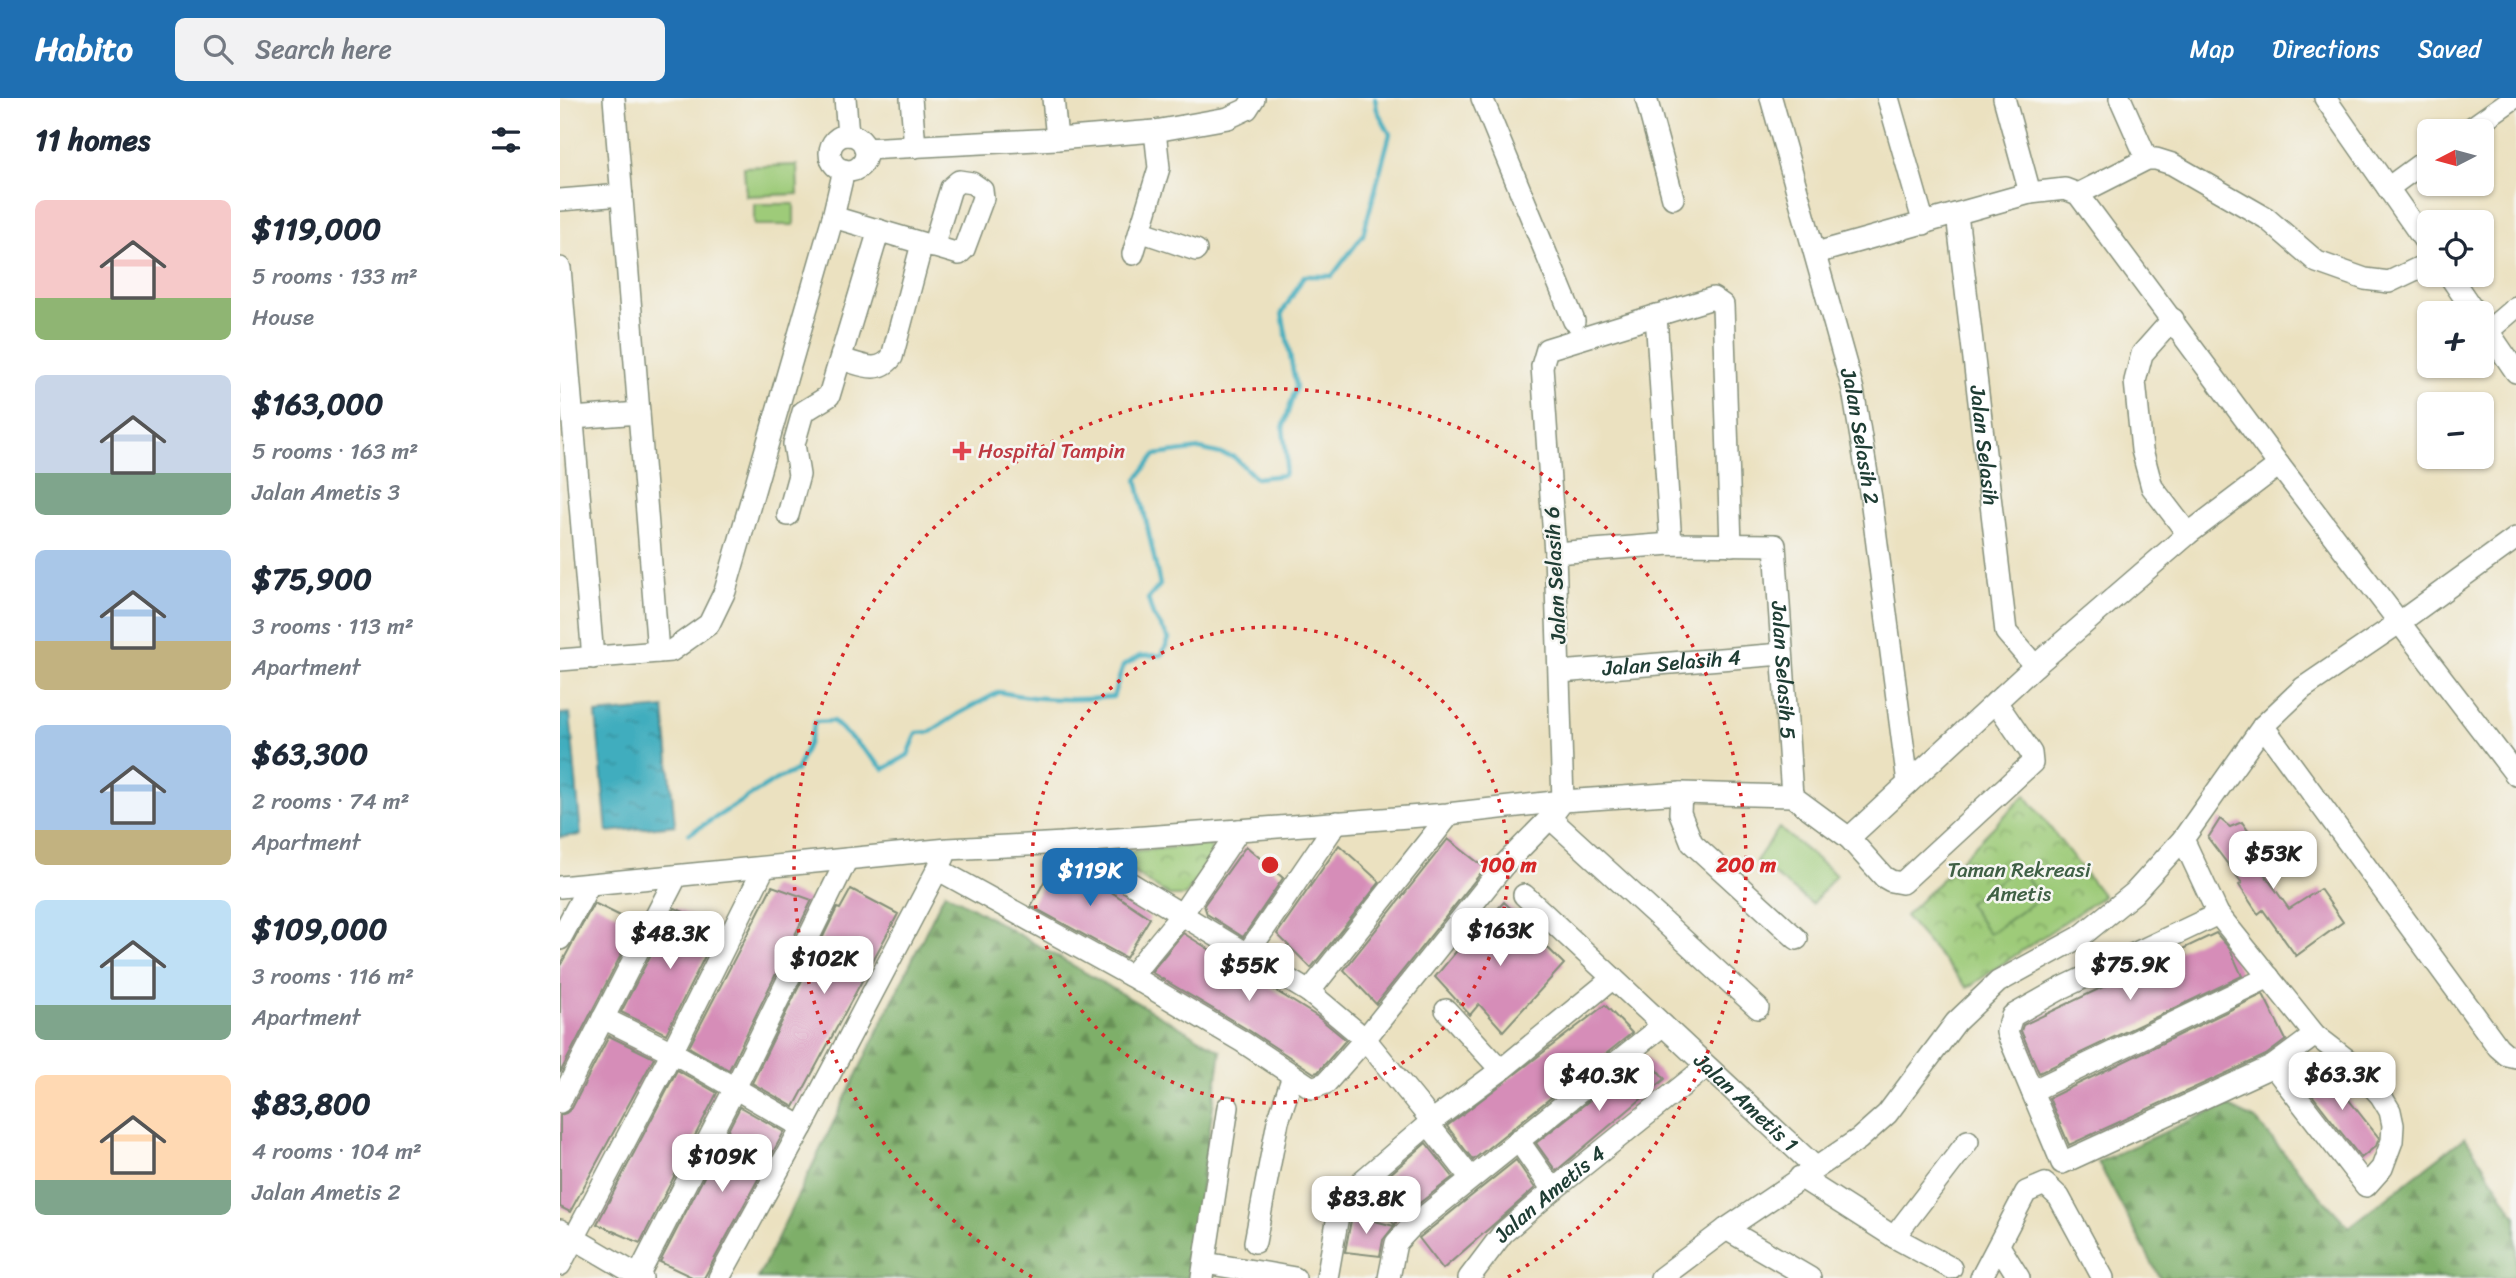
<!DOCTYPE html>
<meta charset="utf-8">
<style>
:root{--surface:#fff;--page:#f2f2f3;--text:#1f2937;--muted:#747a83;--accent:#1f6fb2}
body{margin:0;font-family:Sriracha,sans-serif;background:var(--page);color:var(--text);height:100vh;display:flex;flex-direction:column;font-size:26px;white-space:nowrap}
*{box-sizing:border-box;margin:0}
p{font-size:23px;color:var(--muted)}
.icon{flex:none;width:38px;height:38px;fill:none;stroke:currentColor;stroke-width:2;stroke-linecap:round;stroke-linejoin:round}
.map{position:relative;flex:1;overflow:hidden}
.drawer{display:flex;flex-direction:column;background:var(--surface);width:560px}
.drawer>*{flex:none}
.needle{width:46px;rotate:264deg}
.tools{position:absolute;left:1857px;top:21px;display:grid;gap:14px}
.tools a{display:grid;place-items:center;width:77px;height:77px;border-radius:10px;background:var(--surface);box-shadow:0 2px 5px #0004;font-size:35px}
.price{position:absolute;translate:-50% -60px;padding:0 16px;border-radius:14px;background:#fff;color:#222;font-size:23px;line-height:46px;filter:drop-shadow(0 2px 4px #0008)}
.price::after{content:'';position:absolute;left:50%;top:42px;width:21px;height:16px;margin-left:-10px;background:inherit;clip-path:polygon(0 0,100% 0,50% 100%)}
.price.on{background:var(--accent);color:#fff}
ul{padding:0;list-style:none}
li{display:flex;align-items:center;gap:21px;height:175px;padding:0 35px}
li span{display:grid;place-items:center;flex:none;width:196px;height:140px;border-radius:10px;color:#555}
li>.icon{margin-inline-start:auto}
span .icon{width:84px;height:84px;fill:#fffc;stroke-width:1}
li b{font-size:30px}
h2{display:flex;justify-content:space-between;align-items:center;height:84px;padding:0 35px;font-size:30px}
header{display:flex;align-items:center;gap:42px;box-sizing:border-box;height:98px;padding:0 35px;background:var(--accent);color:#fff}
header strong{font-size:33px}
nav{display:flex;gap:38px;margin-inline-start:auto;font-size:24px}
.search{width:490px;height:63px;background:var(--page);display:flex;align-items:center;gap:18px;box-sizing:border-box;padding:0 24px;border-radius:10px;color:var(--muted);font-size:26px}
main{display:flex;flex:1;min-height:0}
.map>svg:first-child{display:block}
.forest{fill:url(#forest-firs);stroke:#4e764e;stroke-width:2}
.park{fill:url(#park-crowns);stroke:#5e8456;stroke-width:2}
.pitch{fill:#9ecb79;stroke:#5e8456;stroke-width:2}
.water{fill:url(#water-ripples);stroke:#307579;stroke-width:2}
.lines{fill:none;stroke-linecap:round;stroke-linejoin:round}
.stream{stroke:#40adbe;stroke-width:4.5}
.building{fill:#d68db8}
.minor-casing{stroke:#858f7a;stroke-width:24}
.minor{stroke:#fff;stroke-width:21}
.ring{fill:none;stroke:#d62828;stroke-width:3.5;stroke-dasharray:3.5 7}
.health-dot{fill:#e0444e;stroke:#f6f6f2;stroke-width:2.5}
.labels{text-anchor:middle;stroke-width:5;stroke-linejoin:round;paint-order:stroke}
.street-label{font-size:21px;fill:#1f3d34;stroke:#f6f6f2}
.health-label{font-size:21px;fill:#be3a42;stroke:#f6f6f2;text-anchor:start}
.park-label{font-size:21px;fill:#3f6045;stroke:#f6f6f2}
.centre{fill:#d62828;stroke:#f6f6f2;stroke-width:3.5}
.ring-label{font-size:21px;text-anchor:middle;font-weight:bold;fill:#d62828;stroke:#f6f6f2;stroke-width:5;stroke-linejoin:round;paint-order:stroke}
</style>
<header>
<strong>Habito</strong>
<div class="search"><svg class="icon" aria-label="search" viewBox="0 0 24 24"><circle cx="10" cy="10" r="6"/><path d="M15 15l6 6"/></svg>Search here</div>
<nav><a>Map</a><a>Directions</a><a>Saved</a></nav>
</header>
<main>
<section class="drawer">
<h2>11 homes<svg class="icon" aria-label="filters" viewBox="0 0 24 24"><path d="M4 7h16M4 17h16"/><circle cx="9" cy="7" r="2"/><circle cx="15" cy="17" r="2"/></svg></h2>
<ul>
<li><span style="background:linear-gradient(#f6c9c9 70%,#8fb573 0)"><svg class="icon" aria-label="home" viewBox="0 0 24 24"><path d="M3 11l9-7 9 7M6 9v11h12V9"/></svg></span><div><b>$119,000</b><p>5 rooms · 133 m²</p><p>House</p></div></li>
<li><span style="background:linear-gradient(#c9d6e8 70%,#7fa58c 0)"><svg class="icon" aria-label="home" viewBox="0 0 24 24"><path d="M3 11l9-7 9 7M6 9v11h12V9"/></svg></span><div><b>$163,000</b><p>5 rooms · 163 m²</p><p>Jalan Ametis 3</p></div></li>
<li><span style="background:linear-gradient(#a9c7e8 65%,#c2b280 0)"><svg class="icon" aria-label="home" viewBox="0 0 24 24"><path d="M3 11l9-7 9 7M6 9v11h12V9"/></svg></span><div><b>$75,900</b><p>3 rooms · 113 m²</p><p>Apartment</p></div></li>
<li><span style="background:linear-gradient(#a9c7e8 75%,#c2b280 0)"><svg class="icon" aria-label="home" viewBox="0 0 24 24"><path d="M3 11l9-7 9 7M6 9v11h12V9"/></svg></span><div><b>$63,300</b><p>2 rooms · 74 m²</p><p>Apartment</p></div></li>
<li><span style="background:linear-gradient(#bfe0f5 75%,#7fa58c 0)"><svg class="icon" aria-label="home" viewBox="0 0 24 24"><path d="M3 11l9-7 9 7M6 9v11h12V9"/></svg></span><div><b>$109,000</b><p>3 rooms · 116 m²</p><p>Apartment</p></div></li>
<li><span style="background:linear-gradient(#ffd9b3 75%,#7fa58c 0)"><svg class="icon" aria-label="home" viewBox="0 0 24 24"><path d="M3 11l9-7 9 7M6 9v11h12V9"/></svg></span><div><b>$83,800</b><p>4 rooms · 104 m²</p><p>Jalan Ametis 2</p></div></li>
</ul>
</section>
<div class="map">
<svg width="1956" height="1180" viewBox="0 0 1956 1180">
<defs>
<pattern id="forest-firs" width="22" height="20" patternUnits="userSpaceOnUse" patternTransform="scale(1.75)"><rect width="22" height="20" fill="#7eaf69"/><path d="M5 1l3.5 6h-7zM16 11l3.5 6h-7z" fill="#679057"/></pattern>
<pattern id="park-crowns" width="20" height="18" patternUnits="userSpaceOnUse" patternTransform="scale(1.75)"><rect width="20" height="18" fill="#9ecb79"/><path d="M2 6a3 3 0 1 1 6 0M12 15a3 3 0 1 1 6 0" fill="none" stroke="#80a664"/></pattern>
<pattern id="water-ripples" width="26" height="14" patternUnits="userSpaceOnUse" patternTransform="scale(1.75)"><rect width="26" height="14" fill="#40adbe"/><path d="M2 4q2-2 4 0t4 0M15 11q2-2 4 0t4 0" fill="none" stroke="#358e9b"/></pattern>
</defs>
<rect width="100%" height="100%" fill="#f6f6f2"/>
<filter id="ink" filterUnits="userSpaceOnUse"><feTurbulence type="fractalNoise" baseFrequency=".0143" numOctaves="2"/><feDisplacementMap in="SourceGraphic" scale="14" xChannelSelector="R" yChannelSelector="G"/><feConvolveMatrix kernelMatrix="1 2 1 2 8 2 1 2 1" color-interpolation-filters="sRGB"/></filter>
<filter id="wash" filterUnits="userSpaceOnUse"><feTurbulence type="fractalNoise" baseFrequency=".00686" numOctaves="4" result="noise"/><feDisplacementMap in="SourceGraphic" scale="28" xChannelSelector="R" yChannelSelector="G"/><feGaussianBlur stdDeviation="1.57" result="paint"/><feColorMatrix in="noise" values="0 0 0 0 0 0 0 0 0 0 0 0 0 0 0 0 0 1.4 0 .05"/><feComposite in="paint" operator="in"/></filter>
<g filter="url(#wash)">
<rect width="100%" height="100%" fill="#ebe1c0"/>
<path class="forest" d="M385,794L661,953L628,1180H198Z
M1665,1007L1696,1022L1761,1099L1789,1129L1905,1039L1956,1118V1180H1600L1538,1064Z"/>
<path class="park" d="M1465,697L1543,798L1407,890L1345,818Z
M649,746L654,758L625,798H610L545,756Z"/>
<path class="pitch" d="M237,67L238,96L186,98L184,69Z
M194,106H234V127H194Z
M1219,730L1276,777L1252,806L1196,763Z
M1459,769L1480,800L1429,836L1408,805Z"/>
<path class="water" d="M104,610L115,727L47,734L36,616Z
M10,615L21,737L0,739V616Z"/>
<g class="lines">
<path class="stream" d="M129,736L217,681L236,673L249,644L255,624L273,623L324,671L348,657L357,635L370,634L398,616L439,594C477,602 515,603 553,599L563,568L580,558L602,557L609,541L593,517L588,501L600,487L577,381L595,357L640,351L674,359L696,380L724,377L727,362L723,330L736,289L722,215L744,178H772L803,137L830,36L817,12L815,0"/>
</g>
<g id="blocks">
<path class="building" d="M1660,721L1670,729L1682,724L1704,756L1696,764L1729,811L1760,791L1783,824L1736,858L1703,812L1698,816L1679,787L1682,785L1648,740Z
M888,741L925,770L816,906L784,872Z
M779,747L820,784L751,870L717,836Z
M686,748L723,780L683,839L647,816L644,807Z
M498,758L590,820L566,860L471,808Z
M212,788L252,802L169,972L129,949Z
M291,791L338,816L234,1009L192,985L277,810L280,811Z
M944,804L981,839L979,841L1004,866L943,933L919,906L910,917L875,879L909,838L911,840Z
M34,805L77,826L0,975V868Z
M115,810L159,830L106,936L61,914Z
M623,835L758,919L786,942L758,974L754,975L690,933L591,874Z
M1656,835L1670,851L1682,878L1479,975L1461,933L1463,927Z
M1703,896L1726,942L1706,957L1509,1047L1489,1000Z
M1045,907L1072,935L913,1062L887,1028Z
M49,938L94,960L10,1114L0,1109V1017L6,1015L12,1010Z
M1085,958L1105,981L996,1073L976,1045Z
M1762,968L1819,1040L1816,1048L1801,1060L1742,984Z
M117,972L157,995L80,1145L37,1126Z
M180,1009L224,1034L144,1180H134L100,1164Z
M866,1045L893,1079L843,1118L840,1115L835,1127L806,1097Z
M956,1062L975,1090L883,1171L859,1140Z
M792,1117L834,1128L823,1142L820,1158L785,1154Z"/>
</g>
</g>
<g filter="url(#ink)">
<use href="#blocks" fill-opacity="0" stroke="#858f7a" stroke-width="2"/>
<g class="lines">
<g class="minor-casing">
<g id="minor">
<path d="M54,0L98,554"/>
<path d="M285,0L288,37"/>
<path d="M351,0L355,49"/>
<path d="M493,0L497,41"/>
<path d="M922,0L1014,223"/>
<path d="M1086,0L1113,100"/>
<path id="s1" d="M1211,0L1293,292L1311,400L1348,685"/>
<path d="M1328,0L1364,126"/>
<path d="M1444,0L1470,95"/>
<path d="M1560,0L1587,61"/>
<path d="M1765,0L1869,149"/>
<path d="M1907,33L1954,0"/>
<circle cx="288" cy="55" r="18"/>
<path d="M305,51L497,41L595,33L668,20L687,11L694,0"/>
<path d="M1828,90L1869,60"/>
<path d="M1518,96L1587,61H1596L1612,66L1706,120L1757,164L1805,181L1829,184L1869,165"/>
<path d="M0,102L62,97"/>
<path id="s2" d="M1397,116L1446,534L1475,568"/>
<path d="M273,119L399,156L404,151L423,100L422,92L412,85L399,83L391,90L373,149"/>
<path d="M580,133L636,152"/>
<path d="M1256,155L1470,95L1505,91L1518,96L1719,367L1956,677"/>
<path d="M573,156L599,70L595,33"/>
<path d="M0,170L33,560"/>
<path d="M1889,177L1915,215"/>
<path d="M1096,217L1111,446"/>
<path d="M1613,221L1582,256L1575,283L1582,352L1592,389L1628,436"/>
<path d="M1922,224L1956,274"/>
<path d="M1928,233L1956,209"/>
<path d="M281,261C300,266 318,277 332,259L362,146"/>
<path d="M13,320L79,315"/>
<path d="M228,417L239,377L234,346L243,314L269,298L319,132"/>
<path id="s3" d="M995,455L1111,446L1215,447L1232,698"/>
<path d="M0,562L111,553L149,526L165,493L273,119L284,72"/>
<path id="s4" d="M1000,574L1222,556"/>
<path d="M1703,628L1938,949L1947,957L1956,959"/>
<path d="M1121,695L1120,715L1132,745L1237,841"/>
<path d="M990,720L1198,910"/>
<path d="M1289,740L1475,568L1628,436L1719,367"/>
<path d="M1623,741L1658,816L1755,937L1790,964L1821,998L1830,1013L1833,1027L1832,1043L1822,1070L1806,1088L1713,968"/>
<path d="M504,745L749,894L805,941L872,1023"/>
<path d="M379,772L571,878L683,944L752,990L766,985L805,941L944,767L990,720L1003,703L995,455L982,268L987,251L1153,200L1163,207L1171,447"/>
<path d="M0,789L388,751L504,745L679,732L887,716L1003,703L1121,695L1232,698L1289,740L1324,779L1331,783L1342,785L1472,665L1471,655L1436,604"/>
<path id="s5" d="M964,797L1255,1069"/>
<path d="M1658,816L1502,890L1452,918L1447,934L1502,1065L1713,968L1755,937"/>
<path d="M0,841L29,787"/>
<path d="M687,856L777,724"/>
<path d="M571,878L622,816L679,732"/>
<path d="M749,894L890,716"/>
<path d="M886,912L941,972"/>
<path d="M43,920L112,954L242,1029"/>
<path d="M1472,993L1709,879"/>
<path d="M0,1004L116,779"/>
<path d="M869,1027L910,1079"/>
<path d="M958,1042L993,1092"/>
<path d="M1240,1079L1334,1139L1391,1170"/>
<path d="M1166,1131L1250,1180"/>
<path d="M0,1132L82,1180"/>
<path d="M1334,1139L1408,1043"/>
<path d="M695,1144L718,1023L733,978"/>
<path d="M1439,1148L1459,1180"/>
<path d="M645,1165L735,1180"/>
<path d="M0,1167L112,954L204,770"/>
<path d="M77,1180L175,990L287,761"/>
<path d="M159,1180L242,1029L384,759"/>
<path d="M642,1180L668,1009"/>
<path d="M767,1180L781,1101L872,1023L941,972L1053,880"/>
<path d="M829,1180L836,1145L851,1129L1103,927"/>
<path id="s6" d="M909,1180L943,1135L993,1092L1146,969"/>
<path d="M1101,1180L1166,1131L1299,1041L1327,1016L1396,924L1438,884L1520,839L1574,795L1623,741L1703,628L1743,590L1840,524L1956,440"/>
<path d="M1421,1180L1466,1094L1485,1086L1499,1099L1543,1180"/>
</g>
</g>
<use href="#minor" class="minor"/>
</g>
</g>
<g class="ring">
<circle cx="710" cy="767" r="238"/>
<path d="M472 1179A476 476 0 1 1 948 1179"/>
</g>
<path class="health-dot" d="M398.5 342.5h7v7h7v7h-7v7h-7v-7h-7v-7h7z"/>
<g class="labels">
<g class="street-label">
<text dy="7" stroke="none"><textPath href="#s1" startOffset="350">Jalan Selasih 2</textPath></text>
<text dy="7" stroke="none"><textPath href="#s2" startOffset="233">Jalan Selasih</textPath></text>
<text transform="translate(995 477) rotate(-93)" y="7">Jalan Selasih 6</text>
<text dy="7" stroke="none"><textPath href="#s4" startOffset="112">Jalan Selasih 4</textPath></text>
<text dy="7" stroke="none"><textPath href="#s3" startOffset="346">Jalan Selasih 5</textPath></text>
<text dy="7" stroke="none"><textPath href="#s5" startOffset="304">Jalan Ametis 1</textPath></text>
<text dy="7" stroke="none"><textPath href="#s6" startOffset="117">Jalan Ametis 4</textPath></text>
</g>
<g class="health-label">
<text x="418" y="360">Hospital Tampin</text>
</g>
<g class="park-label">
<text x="1459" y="779">Taman Rekreasi<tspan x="1459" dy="24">Ametis</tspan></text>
</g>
</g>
<circle cx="710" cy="767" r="10" class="centre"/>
<g class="ring-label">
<text x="948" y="774">100 m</text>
<text x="1186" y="774">200 m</text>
</g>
</svg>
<div class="tools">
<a><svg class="needle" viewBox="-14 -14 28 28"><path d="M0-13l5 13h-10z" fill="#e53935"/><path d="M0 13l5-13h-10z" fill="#747a83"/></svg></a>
<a><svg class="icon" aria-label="locate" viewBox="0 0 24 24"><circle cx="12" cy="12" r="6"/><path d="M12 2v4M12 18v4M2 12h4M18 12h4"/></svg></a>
<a>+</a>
<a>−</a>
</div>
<b class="price" style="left:1713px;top:793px">$53K</b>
<b class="price on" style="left:530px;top:810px">$119K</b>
<b class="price" style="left:940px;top:870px">$163K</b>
<b class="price" style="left:110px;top:873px">$48.3K</b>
<b class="price" style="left:264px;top:898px">$102K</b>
<b class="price" style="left:1570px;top:904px">$75.9K</b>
<b class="price" style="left:689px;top:905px">$55K</b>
<b class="price" style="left:1782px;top:1014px">$63.3K</b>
<b class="price" style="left:1039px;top:1015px">$40.3K</b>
<b class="price" style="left:162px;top:1096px">$109K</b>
<b class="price" style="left:806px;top:1138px">$83.8K</b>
</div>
</main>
